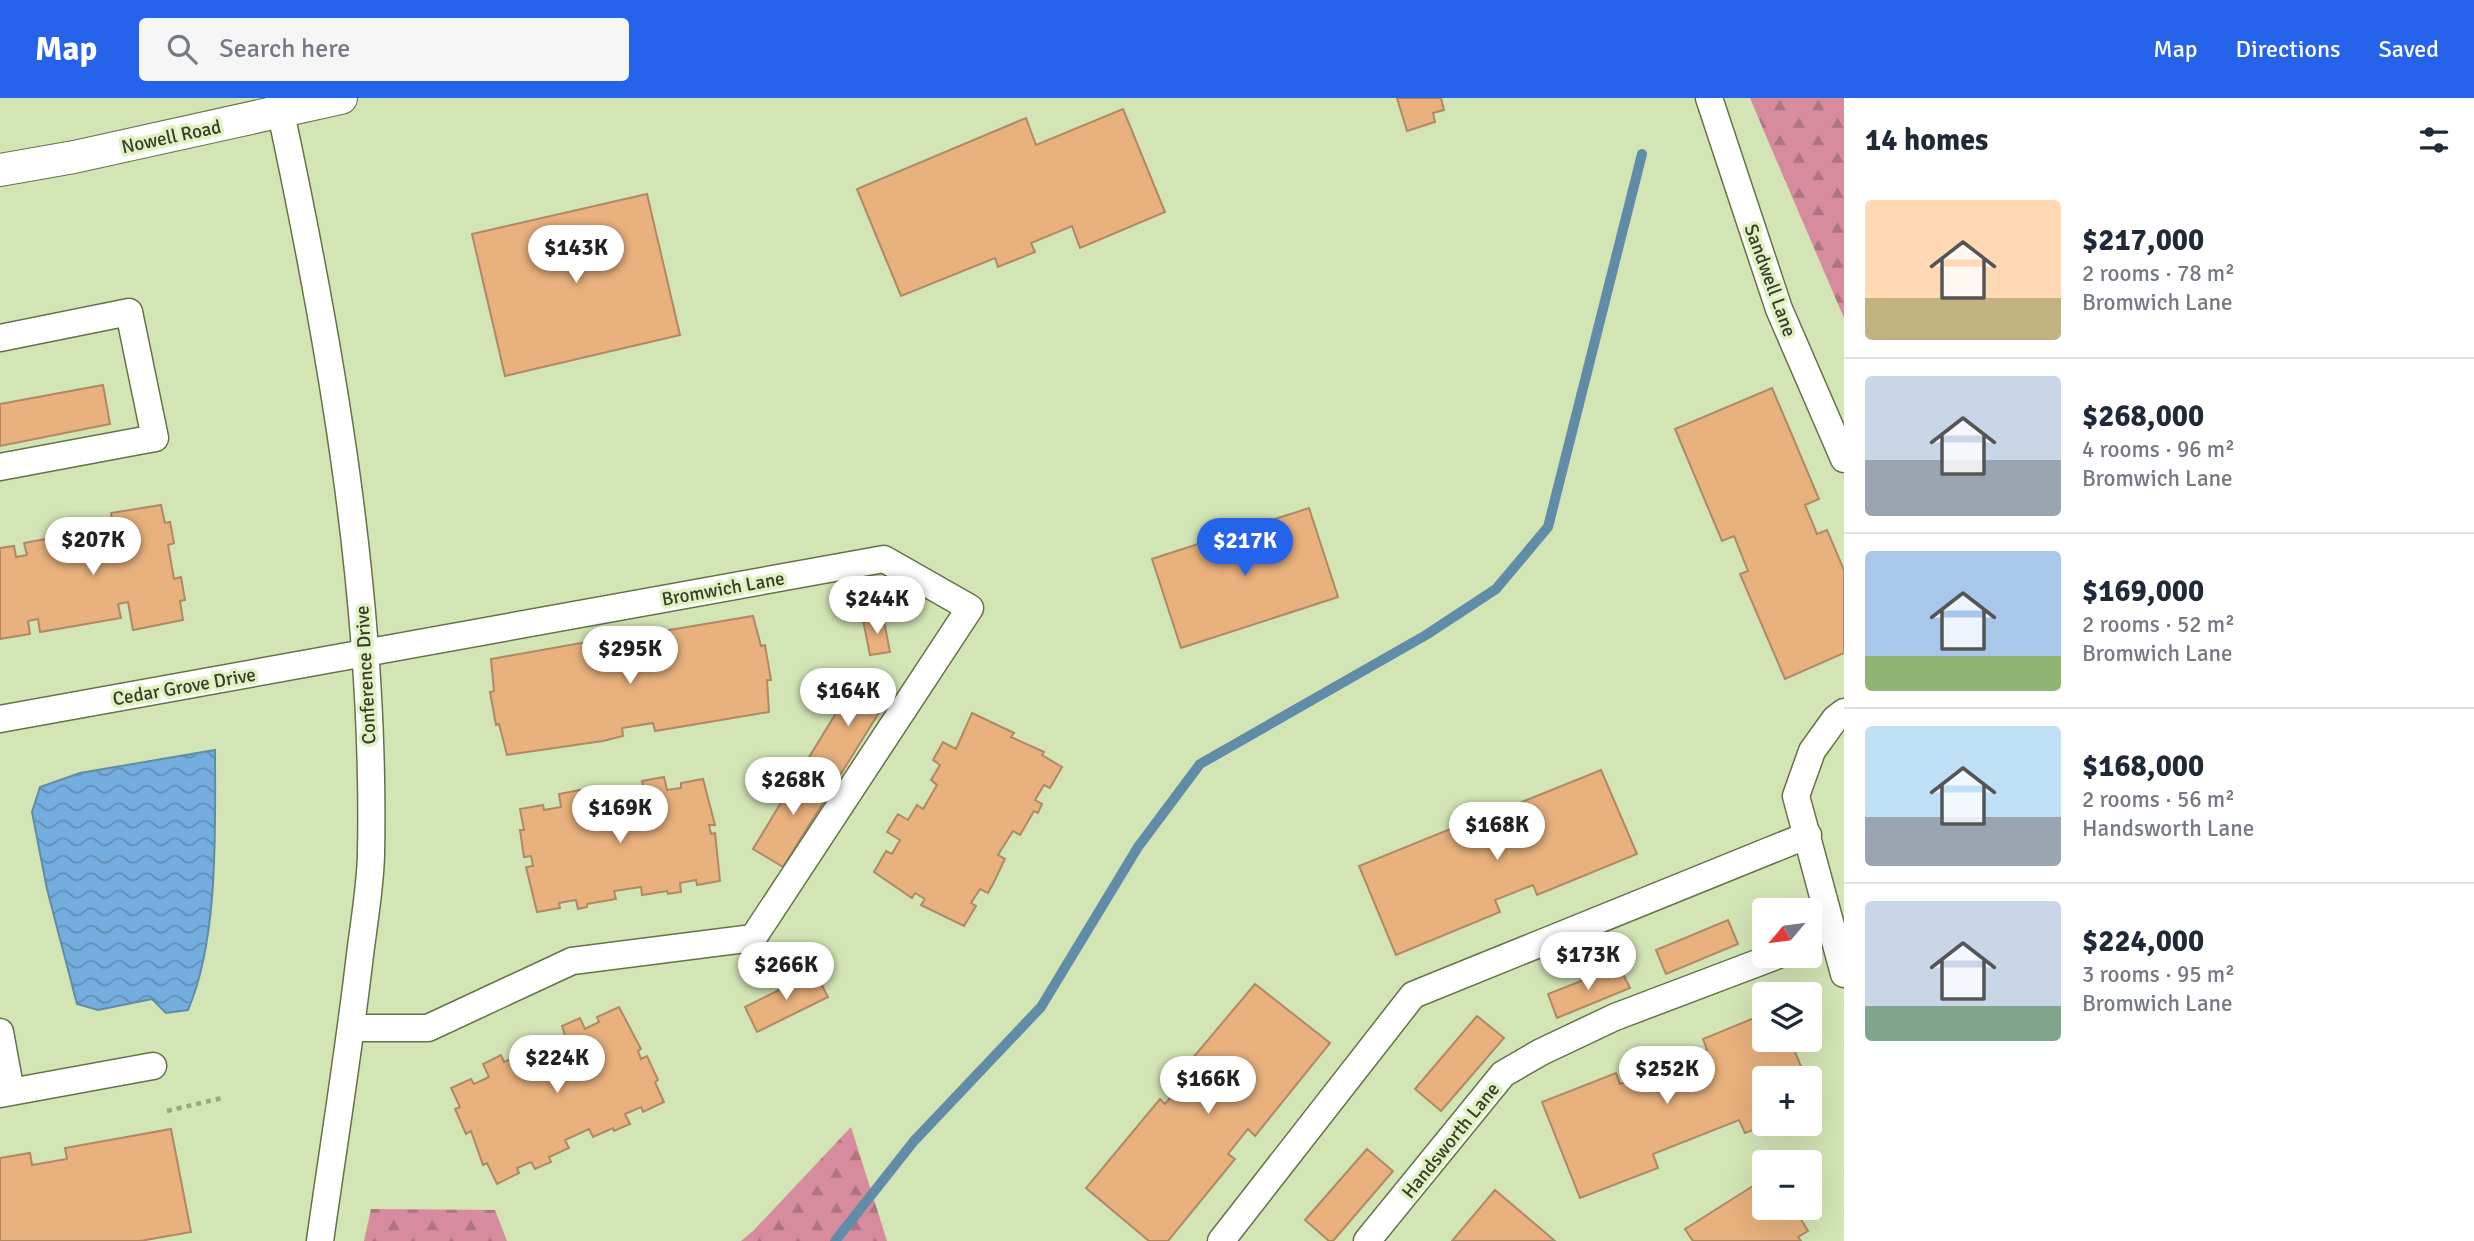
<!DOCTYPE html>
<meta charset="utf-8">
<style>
:root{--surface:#fff;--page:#f6f6f7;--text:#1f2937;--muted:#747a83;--line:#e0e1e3;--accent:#2563eb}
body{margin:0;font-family:Signika,sans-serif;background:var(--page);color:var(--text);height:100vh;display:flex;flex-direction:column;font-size:26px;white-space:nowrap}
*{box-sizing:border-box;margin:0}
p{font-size:23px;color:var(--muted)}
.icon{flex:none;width:38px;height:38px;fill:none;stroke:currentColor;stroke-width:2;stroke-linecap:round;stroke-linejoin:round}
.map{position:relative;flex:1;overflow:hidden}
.drawer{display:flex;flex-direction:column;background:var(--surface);width:630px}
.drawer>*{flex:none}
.needle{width:46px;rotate:241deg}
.controls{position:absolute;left:1752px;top:800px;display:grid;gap:14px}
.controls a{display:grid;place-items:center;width:70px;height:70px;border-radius:7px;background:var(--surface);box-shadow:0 7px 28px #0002;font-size:35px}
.price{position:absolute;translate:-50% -60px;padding:0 16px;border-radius:24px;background:#fff;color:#222;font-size:23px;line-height:46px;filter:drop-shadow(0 2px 4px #0008)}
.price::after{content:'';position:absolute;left:50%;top:42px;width:21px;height:16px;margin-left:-10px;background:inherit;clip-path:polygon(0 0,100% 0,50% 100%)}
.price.selected{background:var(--accent);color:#fff}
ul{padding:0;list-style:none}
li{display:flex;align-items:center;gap:21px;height:175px;padding:0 21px}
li+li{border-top:2px solid var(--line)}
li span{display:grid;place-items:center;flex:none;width:196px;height:140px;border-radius:7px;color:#555}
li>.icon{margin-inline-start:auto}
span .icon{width:84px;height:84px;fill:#fffc;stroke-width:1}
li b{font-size:30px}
h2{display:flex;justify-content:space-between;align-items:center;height:84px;padding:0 21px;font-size:30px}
header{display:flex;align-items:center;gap:42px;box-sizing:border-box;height:98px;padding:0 35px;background:var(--accent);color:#fff}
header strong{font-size:33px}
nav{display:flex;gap:38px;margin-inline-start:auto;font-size:24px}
.search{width:490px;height:63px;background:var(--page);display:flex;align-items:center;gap:18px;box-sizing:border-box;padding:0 24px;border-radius:7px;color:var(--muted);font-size:26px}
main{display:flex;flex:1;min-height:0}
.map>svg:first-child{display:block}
.forest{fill:url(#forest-firs)}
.water{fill:url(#water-waves);stroke:#618ca8;stroke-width:2}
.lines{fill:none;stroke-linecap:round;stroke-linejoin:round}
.stream{stroke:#618ca8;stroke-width:10}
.building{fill:#e8b17d;stroke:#af8966;stroke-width:2}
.minor-casing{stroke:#637347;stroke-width:29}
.tertiary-casing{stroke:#637347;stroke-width:34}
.path{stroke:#99a782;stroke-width:4.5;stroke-dasharray:5 5;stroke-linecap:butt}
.minor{stroke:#fff;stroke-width:26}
.tertiary{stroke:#fff;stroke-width:32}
.labels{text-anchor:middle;stroke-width:7;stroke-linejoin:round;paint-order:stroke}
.street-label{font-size:19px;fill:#353c29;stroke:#e0f2c2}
</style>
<header>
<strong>Map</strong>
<div class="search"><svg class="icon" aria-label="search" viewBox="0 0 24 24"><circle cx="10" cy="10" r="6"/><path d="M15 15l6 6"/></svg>Search here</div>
<nav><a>Map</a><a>Directions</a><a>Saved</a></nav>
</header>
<main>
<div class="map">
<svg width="1844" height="1143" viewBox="0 0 1844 1143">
<defs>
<pattern id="forest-firs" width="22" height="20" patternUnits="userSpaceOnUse" patternTransform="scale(1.75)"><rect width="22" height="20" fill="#d68c9d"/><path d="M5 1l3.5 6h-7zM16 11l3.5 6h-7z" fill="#ae7480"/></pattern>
<pattern id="water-waves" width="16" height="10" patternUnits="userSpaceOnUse" patternTransform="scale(1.75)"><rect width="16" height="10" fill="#74aedf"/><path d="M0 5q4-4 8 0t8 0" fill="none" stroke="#608fb5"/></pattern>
</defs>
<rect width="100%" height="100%" fill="#d3e5b5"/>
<path class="forest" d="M1750,0H1844V220L1763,31Z
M851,1029L887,1143H741L753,1133Z
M371,1111L495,1112L507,1143H364Z"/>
<path class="water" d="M215,652C215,730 219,840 188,912L166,915L152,901L98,912L77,906L47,791L32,714L40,689L80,675Z"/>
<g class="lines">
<path class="stream" d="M835,1143L914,1043L1041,909L1138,749L1200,666L1426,537L1496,491L1548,429L1642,56"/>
</g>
<path class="building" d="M1397,0H1441L1444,12L1433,15L1435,24L1407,33Z
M1123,11L1165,114L1080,150L1072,128L1031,145L1035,154L998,169L995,160L901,198L857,91L1026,20L1036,47Z
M647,96L680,237L505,278L472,136Z
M103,287L110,326L0,348V306Z
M1772,290L1819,401L1805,407L1817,436L1827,432L1844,472V555L1785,581L1740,476L1748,473L1734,438L1722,443L1675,331Z
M161,407L165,425L170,424L174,445L168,447L174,481L181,479L185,502L180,503L183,522L133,532L128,504L118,506L121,520L40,534L38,521L28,523L30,536L0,541V450L14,448L16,459L27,457L24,445L104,430L106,443L116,442L111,415Z
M1309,410L1338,499L1181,550L1152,461Z
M753,518L761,548L765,547L771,582H767L769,614L655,633L653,625L622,630L623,638L603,643L507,657L499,626L496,627L490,594L494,593L491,561L587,544L606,543L608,551L640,546L639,537Z
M883,518L890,554L870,557L863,522Z
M857,581L888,600L839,679L808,661Z
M972,615L1014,635L1011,639L1044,654L1042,657L1062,669L1050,690L1044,687L1035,702L1042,706L1038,715L1034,713L1020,737L1013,733L998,757L1005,761L993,786L988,795L980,791L971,805L976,808L964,828L921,807L925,801L915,795L912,800L874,774L886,753L892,756L900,742L887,734L898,716L908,722L917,707L923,711L937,687L931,682L940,667L933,662L943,644L956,651Z
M802,670L833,689L783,769L753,751Z
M1601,672L1637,756L1537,797L1533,787L1495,802L1500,814L1396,857L1359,768L1465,725L1470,738L1506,723L1502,712Z
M664,679L667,692L681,690V685L703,681L715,727H709L711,736L715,735L720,783L697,787L696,782L680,785L681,794L668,796L667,793L642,797L641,789L614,793L616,801L587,806V809L578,811L576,802L559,805L560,810L537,814L526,769L533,768L531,758L524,759L520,732H524L520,711L543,707L544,712L561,709L559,696L580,692L581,702L598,699L599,706L627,701L625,694L644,691L642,683Z
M1728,822L1738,846L1666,876L1656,852Z
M1619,868L1630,890L1557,920L1548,896Z
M815,874L828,899L757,934L745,909Z
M1255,886L1330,945L1255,1038L1248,1031L1228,1056L1235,1061L1168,1143H1149L1086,1090L1160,1001L1165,1006L1187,981L1181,974Z
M619,909L641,951L638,953L641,961L647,958L658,982L655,984L664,1004L643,1014L641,1009L625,1016L630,1026L614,1033L613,1030L593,1039L589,1031L565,1042L569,1050L549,1059L551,1064L535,1071L531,1064L517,1070L519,1075L497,1086L487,1065L483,1067L471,1033L466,1036L455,1011L460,1009L451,990L471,981L474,986L489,979L483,966L501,957L504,964L523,956L526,963L549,953L546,946L565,937L562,928L580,920L585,931L599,924L597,919Z
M1764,916V942H1790L1806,980H1764V1026H1769L1745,1035L1739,1022L1653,1056L1658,1070L1580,1100L1542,1004L1616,975L1620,986L1707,952L1703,941Z
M1477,918L1504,940L1441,1013L1415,991Z
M171,1031L191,1134L140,1143H0V1060L30,1055L32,1067L67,1061L65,1050Z
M1367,1051L1393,1073L1333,1143H1329L1305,1122Z
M1764,1081V1110H1794L1808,1133L1798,1139L1801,1143H1693L1685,1131Z
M1495,1092L1555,1143H1452Z"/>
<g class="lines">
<g class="minor-casing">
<path id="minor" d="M1709,0L1779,211L1844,361
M281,15C333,259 376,507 371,757C370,793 363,830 359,865C348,958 333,1051 320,1143
M0,240L129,214L155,340L0,369
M1844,614L1835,621L1812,653L1796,698L1844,876
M0,621L884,461L970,510L753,840L572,863L428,930H351
M0,934L11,994
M0,996L153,968
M1221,1143L1413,897L1808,737
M1367,1143L1503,976L1541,954L1615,919L1776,858"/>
</g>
<g class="tertiary-casing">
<path id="tertiary" d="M0,72L74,59L341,0"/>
</g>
<path class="path" d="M167,1013L222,1000"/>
<use href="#minor" class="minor"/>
<use href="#tertiary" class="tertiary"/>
</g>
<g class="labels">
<g class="street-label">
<text transform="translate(171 38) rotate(-12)" y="7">Nowell Road</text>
<text transform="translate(1771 182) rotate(70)" y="7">Sandwell Lane</text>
<text transform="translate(723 490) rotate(-10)" y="7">Bromwich Lane</text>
<text transform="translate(365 577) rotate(-93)" y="7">Conference Drive</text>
<text transform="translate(184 588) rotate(-10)" y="7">Cedar Grove Drive</text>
<text transform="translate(1450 1042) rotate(-51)" y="7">Handsworth Lane</text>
</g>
</g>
</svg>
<div class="controls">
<a><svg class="needle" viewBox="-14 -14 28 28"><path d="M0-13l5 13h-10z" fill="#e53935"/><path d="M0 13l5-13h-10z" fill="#747a83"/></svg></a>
<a><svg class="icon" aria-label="layers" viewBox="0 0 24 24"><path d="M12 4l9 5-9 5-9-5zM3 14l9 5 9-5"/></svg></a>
<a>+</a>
<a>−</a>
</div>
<b class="price" style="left:576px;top:187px">$143K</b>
<b class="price" style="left:93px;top:479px">$207K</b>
<b class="price selected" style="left:1245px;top:480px">$217K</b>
<b class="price" style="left:877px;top:538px">$244K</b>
<b class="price" style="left:630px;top:588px">$295K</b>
<b class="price" style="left:848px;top:630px">$164K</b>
<b class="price" style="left:793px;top:719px">$268K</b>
<b class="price" style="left:620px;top:747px">$169K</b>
<b class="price" style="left:1497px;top:764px">$168K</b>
<b class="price" style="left:1588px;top:894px">$173K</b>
<b class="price" style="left:786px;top:904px">$266K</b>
<b class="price" style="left:557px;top:997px">$224K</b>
<b class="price" style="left:1667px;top:1008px">$252K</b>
<b class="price" style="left:1208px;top:1018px">$166K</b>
</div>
<section class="drawer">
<h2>14 homes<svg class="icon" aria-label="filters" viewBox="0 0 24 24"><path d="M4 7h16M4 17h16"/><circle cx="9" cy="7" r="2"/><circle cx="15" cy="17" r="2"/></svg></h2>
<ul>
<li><span style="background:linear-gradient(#ffd9b3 70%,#c2b280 0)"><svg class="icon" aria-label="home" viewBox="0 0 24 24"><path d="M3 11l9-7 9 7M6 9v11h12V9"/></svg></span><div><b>$217,000</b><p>2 rooms · 78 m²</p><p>Bromwich Lane</p></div></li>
<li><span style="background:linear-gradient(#c9d6e8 60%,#9aa5b1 0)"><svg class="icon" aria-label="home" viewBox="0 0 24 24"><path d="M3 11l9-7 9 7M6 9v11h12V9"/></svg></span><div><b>$268,000</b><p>4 rooms · 96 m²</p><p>Bromwich Lane</p></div></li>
<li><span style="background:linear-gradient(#a9c7e8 75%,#8fb573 0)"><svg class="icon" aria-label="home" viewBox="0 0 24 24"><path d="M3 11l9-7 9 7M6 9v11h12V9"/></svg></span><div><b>$169,000</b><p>2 rooms · 52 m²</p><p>Bromwich Lane</p></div></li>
<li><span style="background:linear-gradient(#bfe0f5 65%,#9aa5b1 0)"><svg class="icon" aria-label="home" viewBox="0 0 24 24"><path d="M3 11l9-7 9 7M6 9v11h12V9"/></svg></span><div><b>$168,000</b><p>2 rooms · 56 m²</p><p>Handsworth Lane</p></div></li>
<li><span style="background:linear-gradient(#c9d6e8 75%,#7fa58c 0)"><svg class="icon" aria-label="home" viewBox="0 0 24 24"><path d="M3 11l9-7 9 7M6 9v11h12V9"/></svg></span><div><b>$224,000</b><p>3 rooms · 95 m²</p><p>Bromwich Lane</p></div></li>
</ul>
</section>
</main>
